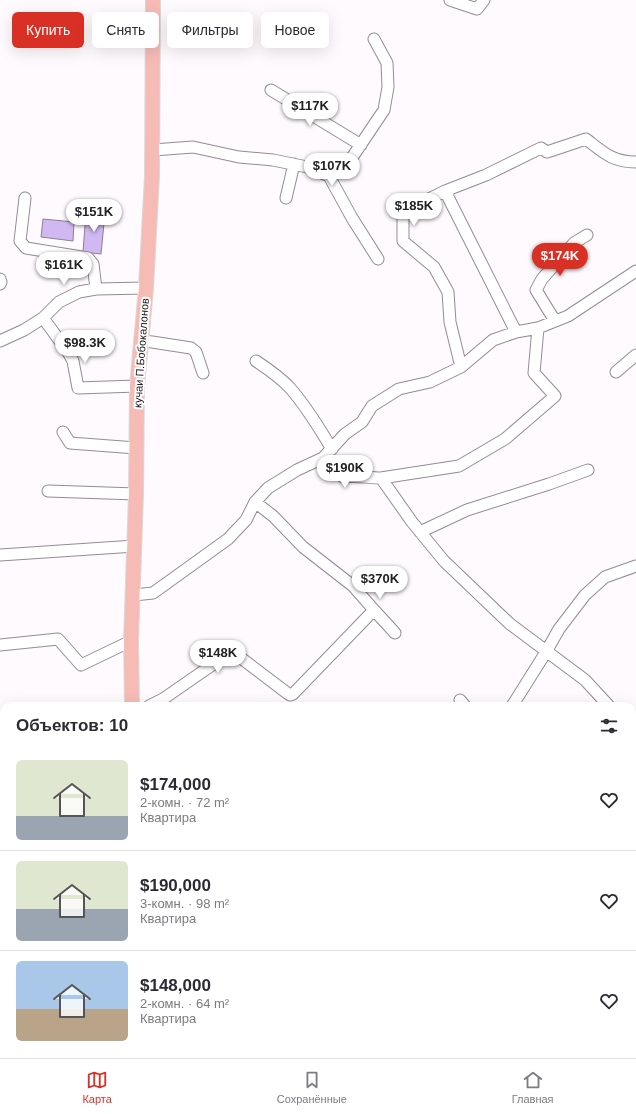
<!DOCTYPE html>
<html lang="ru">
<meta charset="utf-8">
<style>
:root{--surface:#fff;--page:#f7f7f7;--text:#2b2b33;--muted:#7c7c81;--line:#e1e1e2;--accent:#d93025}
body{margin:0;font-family:Helvetica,sans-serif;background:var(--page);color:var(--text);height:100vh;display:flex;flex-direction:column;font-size:15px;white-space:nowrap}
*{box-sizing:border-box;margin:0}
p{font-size:13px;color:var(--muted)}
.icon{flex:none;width:22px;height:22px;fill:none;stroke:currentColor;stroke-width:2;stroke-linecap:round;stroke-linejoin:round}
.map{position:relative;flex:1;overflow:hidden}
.details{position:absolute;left:0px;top:702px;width:636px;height:356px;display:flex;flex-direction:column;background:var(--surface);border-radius:12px 12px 0 0;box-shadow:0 4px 16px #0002}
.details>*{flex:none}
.hud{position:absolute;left:12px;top:12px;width:400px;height:36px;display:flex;gap:8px}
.price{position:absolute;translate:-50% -34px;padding:0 9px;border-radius:14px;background:#fff;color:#222;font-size:13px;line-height:26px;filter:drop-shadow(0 1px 2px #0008)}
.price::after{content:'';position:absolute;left:50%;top:24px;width:12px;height:9px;margin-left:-6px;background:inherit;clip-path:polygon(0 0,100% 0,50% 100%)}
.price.current{background:var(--accent);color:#fff}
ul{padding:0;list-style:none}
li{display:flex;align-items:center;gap:12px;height:100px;padding:0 16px}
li+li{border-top:1px solid var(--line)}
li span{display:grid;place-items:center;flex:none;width:112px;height:80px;border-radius:6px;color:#555}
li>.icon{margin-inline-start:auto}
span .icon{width:48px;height:48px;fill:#fffc;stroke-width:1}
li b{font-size:17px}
h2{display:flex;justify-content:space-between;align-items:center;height:48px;padding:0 16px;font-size:17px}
.tag{padding:0 14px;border-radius:6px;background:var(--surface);box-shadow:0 4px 16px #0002;font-size:14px;line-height:36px}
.tag.current{background:var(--accent);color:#fff}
.dock{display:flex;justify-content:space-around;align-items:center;height:56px;border-top:1px solid var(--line);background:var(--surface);font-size:11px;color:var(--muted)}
.dock a{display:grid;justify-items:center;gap:2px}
.dock .current{color:var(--accent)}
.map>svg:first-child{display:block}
.building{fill:#d1b8f2;stroke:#87828e}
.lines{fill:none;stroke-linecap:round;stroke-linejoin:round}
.minor-casing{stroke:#958b95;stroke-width:13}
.major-casing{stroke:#dad9da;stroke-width:16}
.minor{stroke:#fff;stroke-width:11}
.major{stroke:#f7bbb6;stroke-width:14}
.labels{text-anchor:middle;stroke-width:4;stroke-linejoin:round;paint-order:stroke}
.street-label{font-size:11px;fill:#171317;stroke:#fff}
</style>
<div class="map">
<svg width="636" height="1058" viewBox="0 0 636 1058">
<rect width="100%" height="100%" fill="#fefafe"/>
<path class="building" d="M86,212L105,213L101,254L83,252Z
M43,219L74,222L73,241L41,237Z"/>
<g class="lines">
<g class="minor-casing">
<path id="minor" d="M450,0L477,9L484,0
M271,90L361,145
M153,150L193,147L239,157L273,160L307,167L329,176L347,165L384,110L388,87L387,63L374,39
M329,176L352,218L378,259
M445,191L516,332L538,328L568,316L636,271
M25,198L20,241L26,248L88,258L93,264L96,289
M286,198L294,164
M0,279L1,282L0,284
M43,318L68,352L73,361L78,388L137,386
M555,321L536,290L542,279L574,243L587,235
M538,328L534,373L555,396L505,439L459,466L381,478L412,522L444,561L510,624L585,680L609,706
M0,341L24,330L43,318L59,302L79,292L96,289L146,288
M142,341L152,342L191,348L196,352L203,373
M256,361C268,369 280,377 290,388C307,407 319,428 332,449
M461,367L450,322L448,292L434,267L403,241V212L445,191L486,175L541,148L547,152L586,139C603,152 612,162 636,162
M616,372L636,355
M63,432L70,443L136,448
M323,458L343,477C357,475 368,478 381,478
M48,491L136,494
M420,532L467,510L549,484L588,470
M0,555L135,546
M134,595L153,593L228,539L246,520L255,502L268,488L297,470L323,458L345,434L362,422L372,406L399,389L430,382L461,367L493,340L516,332
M374,610L395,633
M0,645L58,639L81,665L131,641
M460,700L465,706
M149,706L163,699L228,654L237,655L287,693L290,695L293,694L374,610L353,586L303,547L273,516L255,502
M512,706L546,652L559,629L585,595L605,577L636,566
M632,719L636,723
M0,785L4,776
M0,967H4
M548,1054V1058
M582,1054L597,1058
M403,1058L404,1054"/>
</g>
<g class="major-casing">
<path id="major" d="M132,706L131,641L136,494L137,386L146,288L152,176L153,0
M106,1058L107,1054"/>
</g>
<use href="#minor" class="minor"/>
<use href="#major" class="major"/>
</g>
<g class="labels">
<g class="street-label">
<text transform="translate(141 353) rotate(-86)" y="4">кучаи П.Бобокалонов</text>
</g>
</g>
</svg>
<b class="price" style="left:310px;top:127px">$117K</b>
<b class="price" style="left:332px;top:187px">$107K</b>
<b class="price" style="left:414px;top:227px">$185K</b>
<b class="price" style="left:94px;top:233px">$151K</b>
<b class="price current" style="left:560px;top:277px">$174K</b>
<b class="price" style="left:64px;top:286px">$161K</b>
<b class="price" style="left:85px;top:364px">$98.3K</b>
<b class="price" style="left:345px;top:489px">$190K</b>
<b class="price" style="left:380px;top:600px">$370K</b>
<b class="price" style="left:218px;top:674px">$148K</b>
<div class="hud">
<a class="tag current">Купить</a>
<a class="tag">Снять</a>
<a class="tag">Фильтры</a>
<a class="tag">Новое</a>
</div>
<section class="details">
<h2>Объектов: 10<svg class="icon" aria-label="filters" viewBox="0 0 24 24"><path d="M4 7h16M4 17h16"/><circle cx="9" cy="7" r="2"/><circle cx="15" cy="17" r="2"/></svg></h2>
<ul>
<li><span style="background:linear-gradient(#dfe7d0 70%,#9aa5b1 0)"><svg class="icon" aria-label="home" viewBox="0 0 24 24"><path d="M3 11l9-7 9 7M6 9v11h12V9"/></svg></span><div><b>$174,000</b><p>2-комн. · 72 m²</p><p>Квартира</p></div><svg class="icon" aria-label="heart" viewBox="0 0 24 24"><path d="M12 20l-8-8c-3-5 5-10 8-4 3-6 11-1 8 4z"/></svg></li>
<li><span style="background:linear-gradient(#dfe7d0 60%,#9aa5b1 0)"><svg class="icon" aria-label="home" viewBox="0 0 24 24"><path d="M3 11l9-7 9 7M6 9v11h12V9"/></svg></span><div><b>$190,000</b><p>3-комн. · 98 m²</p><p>Квартира</p></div><svg class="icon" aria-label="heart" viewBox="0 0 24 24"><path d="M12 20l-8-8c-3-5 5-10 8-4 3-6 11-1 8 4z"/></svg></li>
<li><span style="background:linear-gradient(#a9c7e8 60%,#b9a48a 0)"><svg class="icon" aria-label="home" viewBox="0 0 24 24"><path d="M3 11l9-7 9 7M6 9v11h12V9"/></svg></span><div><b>$148,000</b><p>2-комн. · 64 m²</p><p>Квартира</p></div><svg class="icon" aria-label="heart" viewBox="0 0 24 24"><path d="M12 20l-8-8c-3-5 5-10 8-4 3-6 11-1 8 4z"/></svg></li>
</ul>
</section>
</div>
<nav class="dock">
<a class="current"><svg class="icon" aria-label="map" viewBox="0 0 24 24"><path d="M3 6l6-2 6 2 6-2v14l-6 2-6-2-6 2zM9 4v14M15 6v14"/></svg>Карта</a>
<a><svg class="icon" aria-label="saved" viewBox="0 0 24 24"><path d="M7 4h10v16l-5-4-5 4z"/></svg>Сохранённые</a>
<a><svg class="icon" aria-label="home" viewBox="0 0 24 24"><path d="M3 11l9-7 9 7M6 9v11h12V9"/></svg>Главная</a>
</nav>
